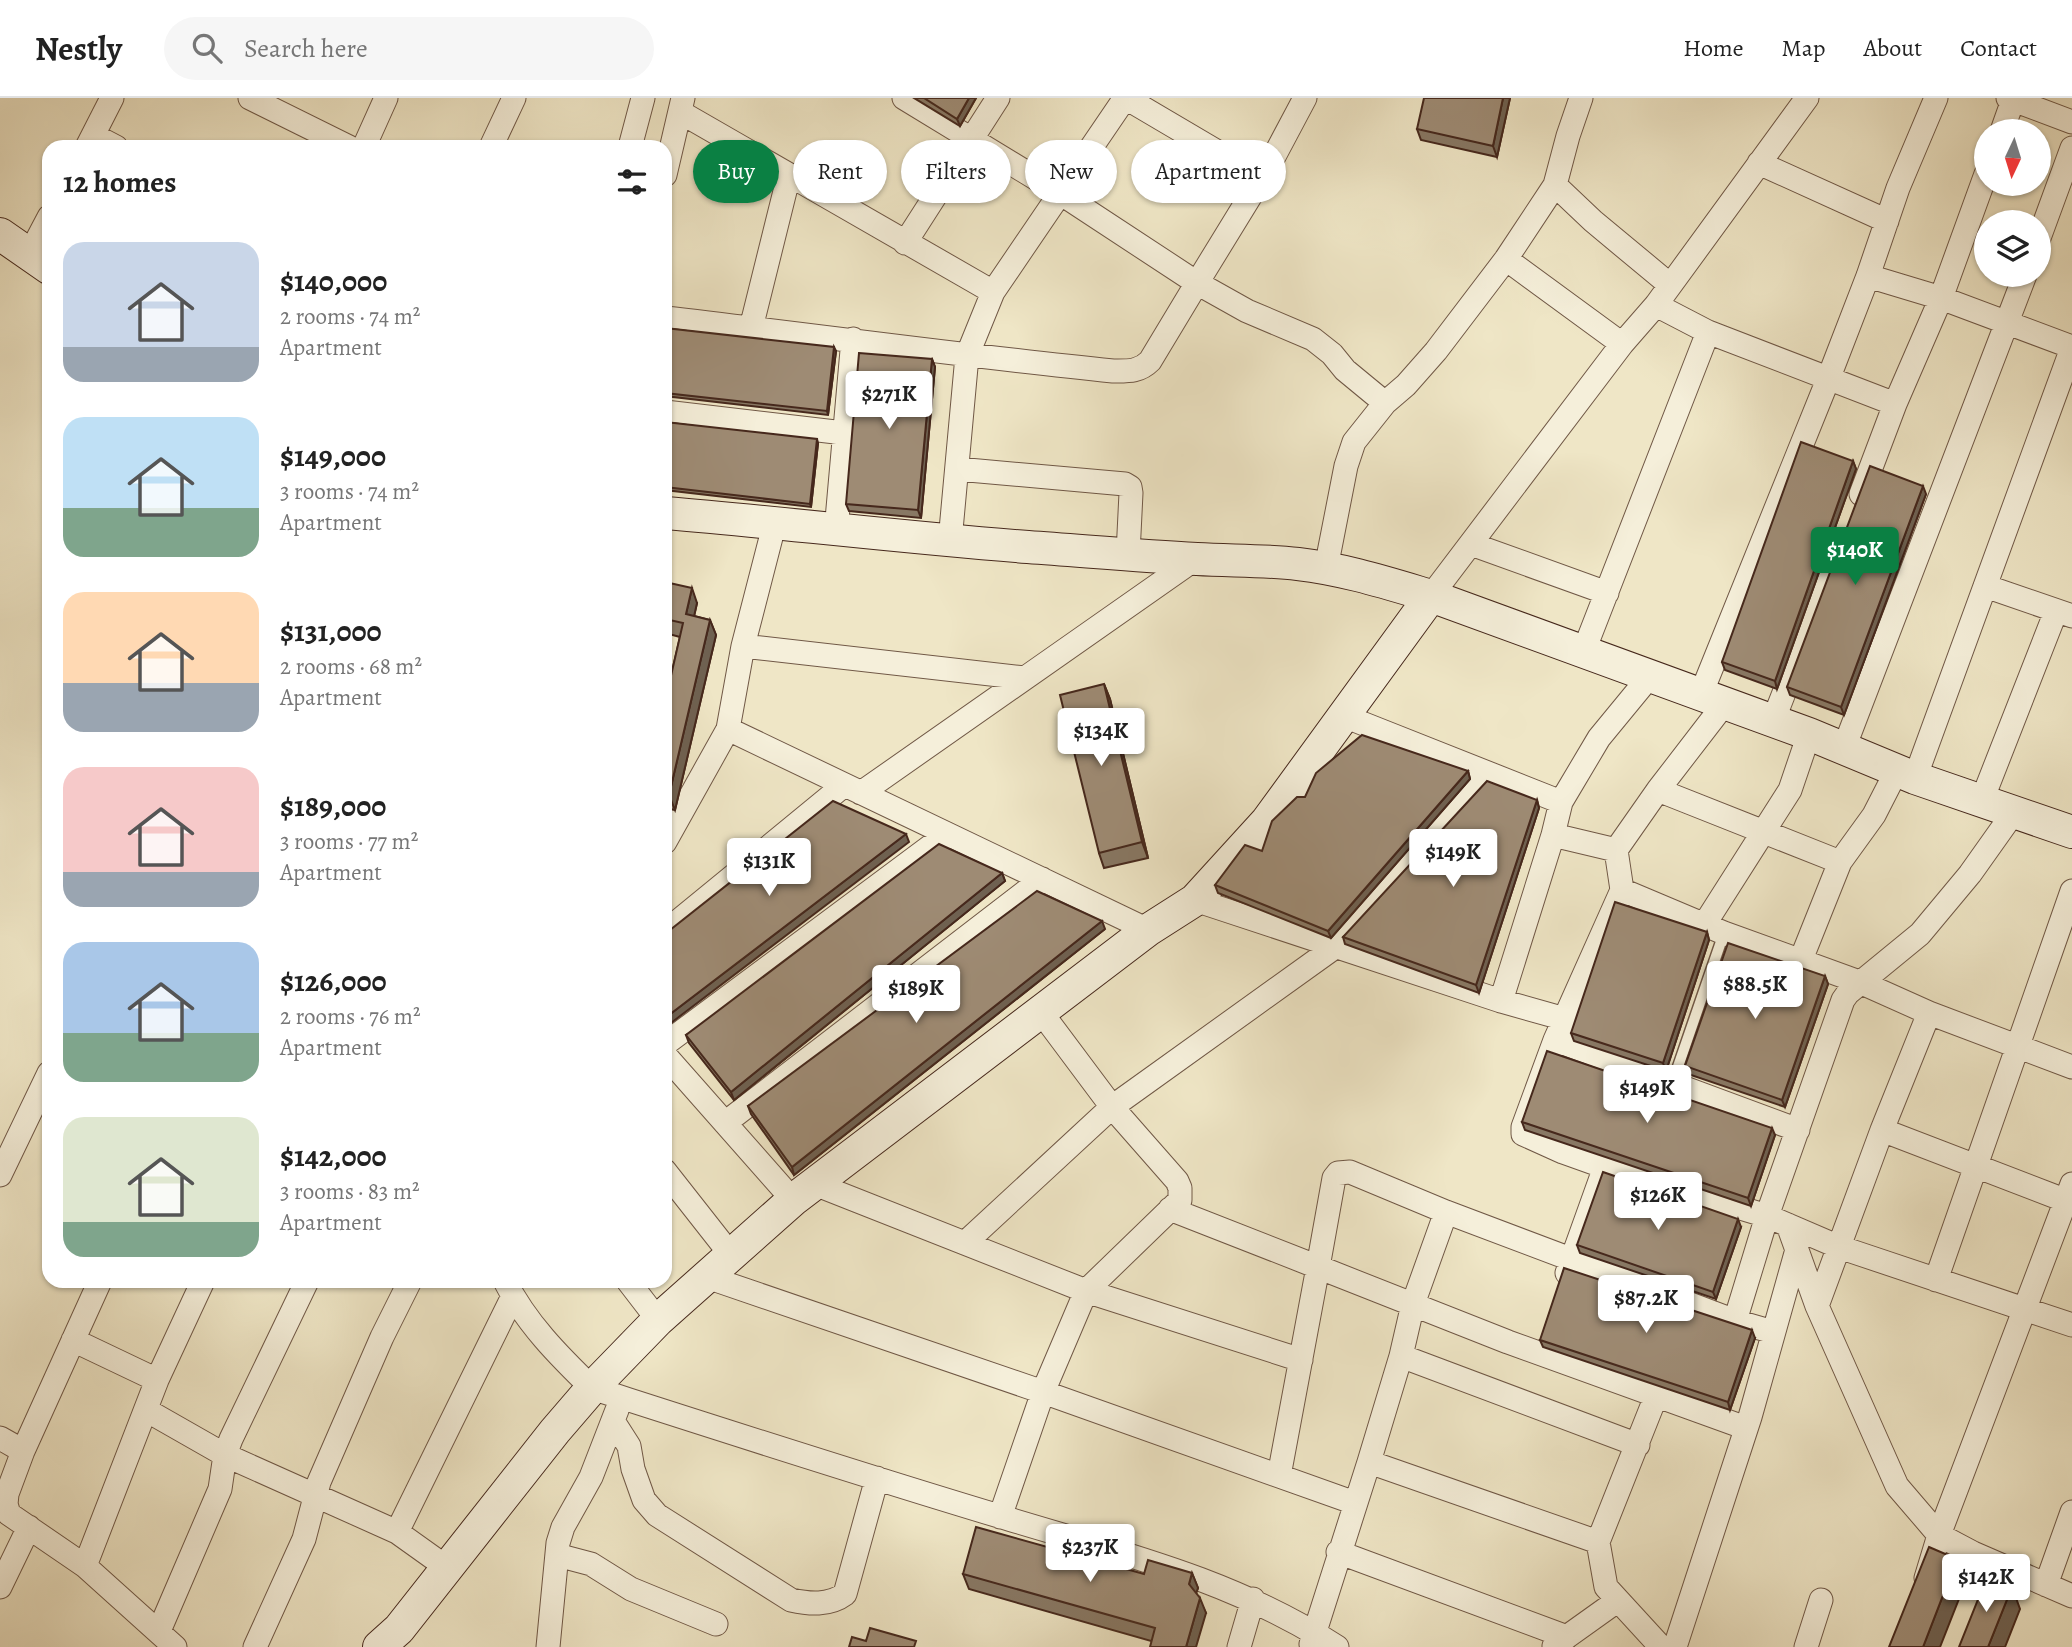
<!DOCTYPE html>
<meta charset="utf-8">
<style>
:root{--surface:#fff;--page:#f6f6f6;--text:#222;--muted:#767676;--line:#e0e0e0;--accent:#0b8043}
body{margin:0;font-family:Alegreya,serif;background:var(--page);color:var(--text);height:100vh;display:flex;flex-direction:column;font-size:26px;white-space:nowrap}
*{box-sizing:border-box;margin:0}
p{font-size:23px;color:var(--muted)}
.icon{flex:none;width:38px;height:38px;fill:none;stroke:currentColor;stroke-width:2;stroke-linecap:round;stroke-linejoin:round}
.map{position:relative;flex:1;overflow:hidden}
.drawer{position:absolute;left:42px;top:42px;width:630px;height:1148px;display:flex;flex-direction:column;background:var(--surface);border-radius:21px;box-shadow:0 2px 5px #0004}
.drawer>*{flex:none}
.guide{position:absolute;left:693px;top:42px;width:665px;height:63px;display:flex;gap:14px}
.needle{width:46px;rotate:184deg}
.controls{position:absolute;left:1974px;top:21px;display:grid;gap:14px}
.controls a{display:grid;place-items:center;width:77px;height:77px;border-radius:50%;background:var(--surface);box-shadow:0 2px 5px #0004;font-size:35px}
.price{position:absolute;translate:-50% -60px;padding:0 16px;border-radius:7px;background:#fff;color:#222;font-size:23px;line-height:46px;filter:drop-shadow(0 2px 4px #0008)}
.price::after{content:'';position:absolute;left:50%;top:42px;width:21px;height:16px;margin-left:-10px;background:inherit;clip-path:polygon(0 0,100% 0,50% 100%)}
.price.on{background:var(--accent);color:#fff}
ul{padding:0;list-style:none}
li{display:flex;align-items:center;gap:21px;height:175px;padding:0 21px}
li span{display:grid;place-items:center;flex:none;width:196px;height:140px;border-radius:21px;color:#555}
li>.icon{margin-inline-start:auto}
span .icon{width:84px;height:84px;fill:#fffc;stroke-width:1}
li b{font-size:30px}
h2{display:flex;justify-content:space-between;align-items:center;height:84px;padding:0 21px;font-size:30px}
.pill{padding:0 24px;border-radius:32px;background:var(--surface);box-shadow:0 2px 5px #0004;font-size:24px;line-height:63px}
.pill.on{background:var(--accent);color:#fff}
header{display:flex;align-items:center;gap:42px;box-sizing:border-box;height:98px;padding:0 35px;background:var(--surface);border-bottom:2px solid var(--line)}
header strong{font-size:33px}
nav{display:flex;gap:38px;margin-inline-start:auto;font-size:24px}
.search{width:490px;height:63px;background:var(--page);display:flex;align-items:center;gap:18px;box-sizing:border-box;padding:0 24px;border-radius:38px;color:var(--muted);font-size:26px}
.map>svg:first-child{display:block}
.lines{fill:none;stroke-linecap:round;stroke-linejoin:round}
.lane-casing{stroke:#705846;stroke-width:13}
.street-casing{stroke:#705846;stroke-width:25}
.secondary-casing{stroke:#46281c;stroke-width:34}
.lane{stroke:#f5efda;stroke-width:10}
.street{stroke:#f5efda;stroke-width:23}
.secondary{stroke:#f5efda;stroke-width:32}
.wall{fill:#887864;stroke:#46281c;stroke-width:2}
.shaded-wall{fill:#6f6151;stroke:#46281c;stroke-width:2}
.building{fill:#9e8b74;stroke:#46281c;stroke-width:2}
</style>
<header>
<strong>Nestly</strong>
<div class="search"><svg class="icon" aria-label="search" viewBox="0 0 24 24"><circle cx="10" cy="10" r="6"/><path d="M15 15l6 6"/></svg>Search here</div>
<nav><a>Home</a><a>Map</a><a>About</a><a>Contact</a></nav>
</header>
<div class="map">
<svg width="2072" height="1549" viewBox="0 0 2072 1549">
<rect width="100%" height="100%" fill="#efe6c6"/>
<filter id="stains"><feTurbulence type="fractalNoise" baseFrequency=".00286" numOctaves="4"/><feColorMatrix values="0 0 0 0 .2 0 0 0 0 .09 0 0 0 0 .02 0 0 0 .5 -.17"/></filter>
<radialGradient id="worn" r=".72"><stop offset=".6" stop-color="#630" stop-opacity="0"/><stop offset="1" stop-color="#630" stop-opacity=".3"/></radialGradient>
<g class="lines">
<g class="lane-casing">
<path id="lane" d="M1672,986L1724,835"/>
</g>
<g class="street-casing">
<path id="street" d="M250,0L349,49
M904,0L1060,95L1197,185L1270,66L1305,0
M1126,0L1260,79
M2008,0L2072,24
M680,14L993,194
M2002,33L2013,2
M93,37L116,49
M87,49L112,0
M364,49L386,0
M491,49L514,0
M630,49L643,0
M1759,65L1887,123
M665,77L683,0
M1555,87L1593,123L1670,187
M2039,140L2072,50
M905,145L998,0
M30,155L49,119
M1506,161L1622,246
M1868,178L1941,200L2072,249
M1656,207L1708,234L1895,306
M665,220C814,237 963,258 1113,273C1128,273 1139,274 1150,263L1197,185L1247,213L1313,241L1332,256L1345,272L1385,305
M751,230L789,77
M665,314L844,335
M957,371L1125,386L1130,389L1131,395L1128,456
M1861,396L1895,306L1941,200L1986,76
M836,433L853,241
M950,443L967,258L993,194L1125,0
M1471,446L1607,495
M1326,470L1346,368L1354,344L1385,305L1406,287L1436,253L1506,161L1555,87L1568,38L1581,0
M1985,488L2072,518
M1431,498L1622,246L1656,207L1807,0
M743,548L1025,580
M1583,555L1708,234
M1701,596L1829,279L1868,178L1898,90L1936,0
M1344,618L1561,704
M1773,623L1830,477
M728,631L1148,832
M1844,650L2025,177
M1915,680L2072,250
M1658,692L1840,764
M861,695L1195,461
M1982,702L2056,513
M1553,737L1616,752L1658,692L1725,605
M665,744L728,631L743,548L775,424
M1616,752L1622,792L1555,942L1523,1029V1036L1563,1054L1605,1069L1767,1118L1839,1149L2072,1227
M1622,792L1724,835L1862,885L1929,915L1882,1032L1817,1208
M1195,802L1501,903L1565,921
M1704,827L1790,692L1809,636
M665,834L843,688
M1800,864L1840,764L1874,717L1897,672
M1501,903L1553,737L1561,704L1599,640L1650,578
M1929,915L2072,969
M1555,942L1798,1032
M665,946L947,736
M665,957L793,1102
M725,1025L1042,781
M1882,1032L2072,1105
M665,1073L731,1157
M0,1077L49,975
M815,1086L1086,1193L1301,1262
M1170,1111L1318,1169L1334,1080L1338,1075L1350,1074L1446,1114L1735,1223L1773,1234
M1788,1127L1817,1208L1897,1388L1939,1437L1973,1455L2072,1498
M965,1145L1112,1009L1335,849L1487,676
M1567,1175L1605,1069
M707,1179L1043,1294L1086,1193L1180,1102V1090L1177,1083L1112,1009L1041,914
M1936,1182L2072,793
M100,1183L23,1353L7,1396L6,1406L9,1416L85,1468L175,1549
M505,1183C526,1225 559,1258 592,1290C729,1334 865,1378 1002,1419C1120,1455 1232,1481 1337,1549
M628,1183L658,1222
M1735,1223L1767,1118L1843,902L1848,895L1920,836L1970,776L2014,714
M73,1242L157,1282
M1401,1258L1638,1347
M1656,1298L1598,1444L1606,1489L1661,1549
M146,1312L225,1357L397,1434
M613,1323L629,1348L633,1371L644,1402L657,1417L791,1502C809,1506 829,1508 845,1496L877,1380
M0,1340L23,1353
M1369,1364L1598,1444
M1279,1378L1318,1169L1508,1244L1746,1330
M1000,1419L1043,1294L1355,1405
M1338,1454L1567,1539
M557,1457L591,1466L631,1491L716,1526
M85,1468L157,1282L203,1183
M446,1469L397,1434L513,1198
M1926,1480L1939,1437L2072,1086
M2046,1487L2072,1414
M0,1489L29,1429
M159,1533L220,1391L225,1357L231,1341L307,1183
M1311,1546L1369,1364L1401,1258L1413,1206L1446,1114
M1554,1548L1617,1503
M255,1549L304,1441L319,1384L382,1239L410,1183
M548,1549L558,1445L563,1429L591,1379L617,1312
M1239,1549L1253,1501
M1675,1549L1750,1319L1796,1155
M1806,1549L1821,1502"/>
</g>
<g class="secondary-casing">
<path id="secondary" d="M0,136L49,170
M665,415C786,425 907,440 1028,449C1085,453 1141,458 1197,461C1230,463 1264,462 1298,466C1343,471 1387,485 1431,498L1809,636L1915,680L2072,734
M379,1549L399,1531L555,1333L592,1290L658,1222L793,1102L1148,832L1195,802L1267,723L1431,498"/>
</g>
<use href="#lane" class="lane"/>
<use href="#street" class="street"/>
<use href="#secondary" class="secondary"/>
</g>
<path class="wall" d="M914,0H976L960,28Z
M1510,0L1497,59L1421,42L1417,31Z
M665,230L836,253L828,317L665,298Z
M932,261L935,269L921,420L849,413L846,406Z
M665,324L818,345L811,409L665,392Z
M1853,363L1856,371L1777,591L1725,572L1722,564Z
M1926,396L1844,617L1790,597L1787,589Z
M665,484L697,505L694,518L710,522L716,537L675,712L665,710V604L680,539L665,535Z
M1104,586L1110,601L1148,760L1104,770L1099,755Z
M1468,673L1470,681L1331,840L1218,795L1215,787L1262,753L1305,699Z
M1537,702L1539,710L1479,895L1345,846L1343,839Z
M1002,775L1005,783L734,1002L689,945L686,937Z
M1105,831L794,1077L751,1016L748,1008Z
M1707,834L1709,842L1666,973L1574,943L1571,935Z
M1825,878L1828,886L1785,1009L1688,976L1685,968Z
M1522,1024L1775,1037L1751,1108L1525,1032Z
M1741,1129L1716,1201L1580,1155L1577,1147Z
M1755,1240L1730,1312L1543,1249L1540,1242Z
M1192,1475L1198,1490L1196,1495L1206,1515L1151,1543L969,1491L963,1476H1144Z"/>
<path class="shaded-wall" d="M969,0H976L960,28L957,21Z
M1503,0H1510L1497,59L1493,48Z
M834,249L836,253L828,317L827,313Z
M932,261L935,269L921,420L918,412Z
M817,341L818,345L811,409L810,406Z
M1853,363L1856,371L1777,591L1775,583Z
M1923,388L1926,396L1844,617L1841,609Z
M692,490L697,505L691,532L686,516Z
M710,522L716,537L675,712L669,697Z
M1104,586L1110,601L1148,760L1142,744Z
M1468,673L1470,681L1331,840L1328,833Z
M1537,702L1539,710L1479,895L1476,887Z
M906,736L909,744L667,928L665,920Z
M1002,775L1005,783L734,1002L731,994Z
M1102,823L1105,831L794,1077L792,1069Z
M1707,834L1709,842L1666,973L1663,965Z
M1825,878L1828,886L1785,1009L1782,1002Z
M1772,1030L1775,1037L1751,1108L1748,1100Z
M1738,1121L1741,1129L1716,1201L1713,1194Z
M1752,1232L1755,1240L1730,1312L1728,1304Z
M1957,1461L1966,1483L1940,1549H1923Z
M1192,1475L1198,1490L1194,1501L1189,1486Z
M2012,1489L2020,1511L2005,1549H1988Z
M1200,1500L1206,1515L1196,1549H1186Z"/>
<path class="building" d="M924,0H969L957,21Z
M1424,0H1503L1493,48L1417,31Z
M665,230L834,249L827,313L665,295Z
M859,255L932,261L918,412L846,406Z
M665,324L817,341L810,406L665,389Z
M1801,344L1853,363L1775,583L1722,564Z
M1870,368L1923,388L1841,609L1787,589Z
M665,484L692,490L686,516L710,522L669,697L665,696V604L683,525L665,521Z
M1104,586L1142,744L1099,755L1060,597Z
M1362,637L1468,673L1328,833L1215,787L1245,747L1262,753L1272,723L1297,699H1305L1316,675Z
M1487,683L1537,702L1476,887L1343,839Z
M833,703L906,736L665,920V836Z
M939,746L1002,775L731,994L686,937Z
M1037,793L1102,823L792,1069L748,1008Z
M1615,804L1707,834L1663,965L1571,935Z
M1728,845L1825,878L1782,1002L1685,968Z
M1547,953L1772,1030L1748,1100L1522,1024Z
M1603,1074L1738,1121L1713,1194L1577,1147Z
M1564,1170L1752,1232L1728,1304L1540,1242Z
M976,1429L1144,1476L1148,1462L1192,1475L1189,1486L1200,1500L1186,1549H1150L1155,1530L963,1476Z
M1929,1449L1957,1461L1923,1549H1889Z
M1987,1479L2012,1489L1988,1549H1959Z
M870,1530L916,1543L914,1549H849L852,1539L866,1543Z"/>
<rect width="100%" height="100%" filter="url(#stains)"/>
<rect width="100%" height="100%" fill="url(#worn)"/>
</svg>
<div class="controls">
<a><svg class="needle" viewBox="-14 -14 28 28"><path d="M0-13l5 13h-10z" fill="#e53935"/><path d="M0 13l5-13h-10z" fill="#767676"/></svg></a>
<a><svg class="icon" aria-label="layers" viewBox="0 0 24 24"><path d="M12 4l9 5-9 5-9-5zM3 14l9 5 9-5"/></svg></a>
</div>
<b class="price" style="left:889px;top:333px">$271K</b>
<b class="price on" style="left:1855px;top:489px">$140K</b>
<b class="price" style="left:1101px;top:670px">$134K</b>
<b class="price" style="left:1453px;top:791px">$149K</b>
<b class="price" style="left:769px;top:800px">$131K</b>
<b class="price" style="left:1755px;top:923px">$88.5K</b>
<b class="price" style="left:916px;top:927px">$189K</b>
<b class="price" style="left:1647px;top:1027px">$149K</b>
<b class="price" style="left:1658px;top:1134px">$126K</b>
<b class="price" style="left:1646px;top:1237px">$87.2K</b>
<b class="price" style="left:1090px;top:1486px">$237K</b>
<b class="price" style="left:1986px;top:1516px">$142K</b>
<div class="guide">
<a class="pill on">Buy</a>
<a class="pill">Rent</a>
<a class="pill">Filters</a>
<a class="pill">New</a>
<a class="pill">Apartment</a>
</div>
<section class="drawer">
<h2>12 homes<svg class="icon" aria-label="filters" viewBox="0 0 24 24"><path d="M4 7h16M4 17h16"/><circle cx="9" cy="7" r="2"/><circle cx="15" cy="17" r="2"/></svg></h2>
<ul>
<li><span style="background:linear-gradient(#c9d6e8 75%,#9aa5b1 0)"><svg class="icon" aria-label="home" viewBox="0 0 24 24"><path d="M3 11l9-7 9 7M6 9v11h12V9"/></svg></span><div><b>$140,000</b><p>2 rooms · 74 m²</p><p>Apartment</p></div></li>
<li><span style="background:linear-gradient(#bfe0f5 65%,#7fa58c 0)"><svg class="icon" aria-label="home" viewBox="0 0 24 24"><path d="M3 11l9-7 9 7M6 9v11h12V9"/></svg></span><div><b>$149,000</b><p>3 rooms · 74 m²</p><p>Apartment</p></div></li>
<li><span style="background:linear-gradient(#ffd9b3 65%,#9aa5b1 0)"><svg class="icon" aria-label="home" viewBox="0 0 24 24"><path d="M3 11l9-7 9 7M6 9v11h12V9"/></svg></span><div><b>$131,000</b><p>2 rooms · 68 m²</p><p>Apartment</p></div></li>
<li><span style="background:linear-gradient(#f6c9c9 75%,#9aa5b1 0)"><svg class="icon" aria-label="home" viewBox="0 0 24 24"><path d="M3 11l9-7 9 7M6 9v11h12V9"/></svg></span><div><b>$189,000</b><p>3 rooms · 77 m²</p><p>Apartment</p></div></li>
<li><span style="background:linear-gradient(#a9c7e8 65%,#7fa58c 0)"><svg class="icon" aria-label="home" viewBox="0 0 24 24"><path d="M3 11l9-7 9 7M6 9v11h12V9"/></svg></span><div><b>$126,000</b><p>2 rooms · 76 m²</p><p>Apartment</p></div></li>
<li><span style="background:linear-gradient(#dfe7d0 75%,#7fa58c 0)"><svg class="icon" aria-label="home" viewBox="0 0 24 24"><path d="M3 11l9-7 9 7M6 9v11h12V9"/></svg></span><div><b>$142,000</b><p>3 rooms · 83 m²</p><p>Apartment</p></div></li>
</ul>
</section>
</div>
